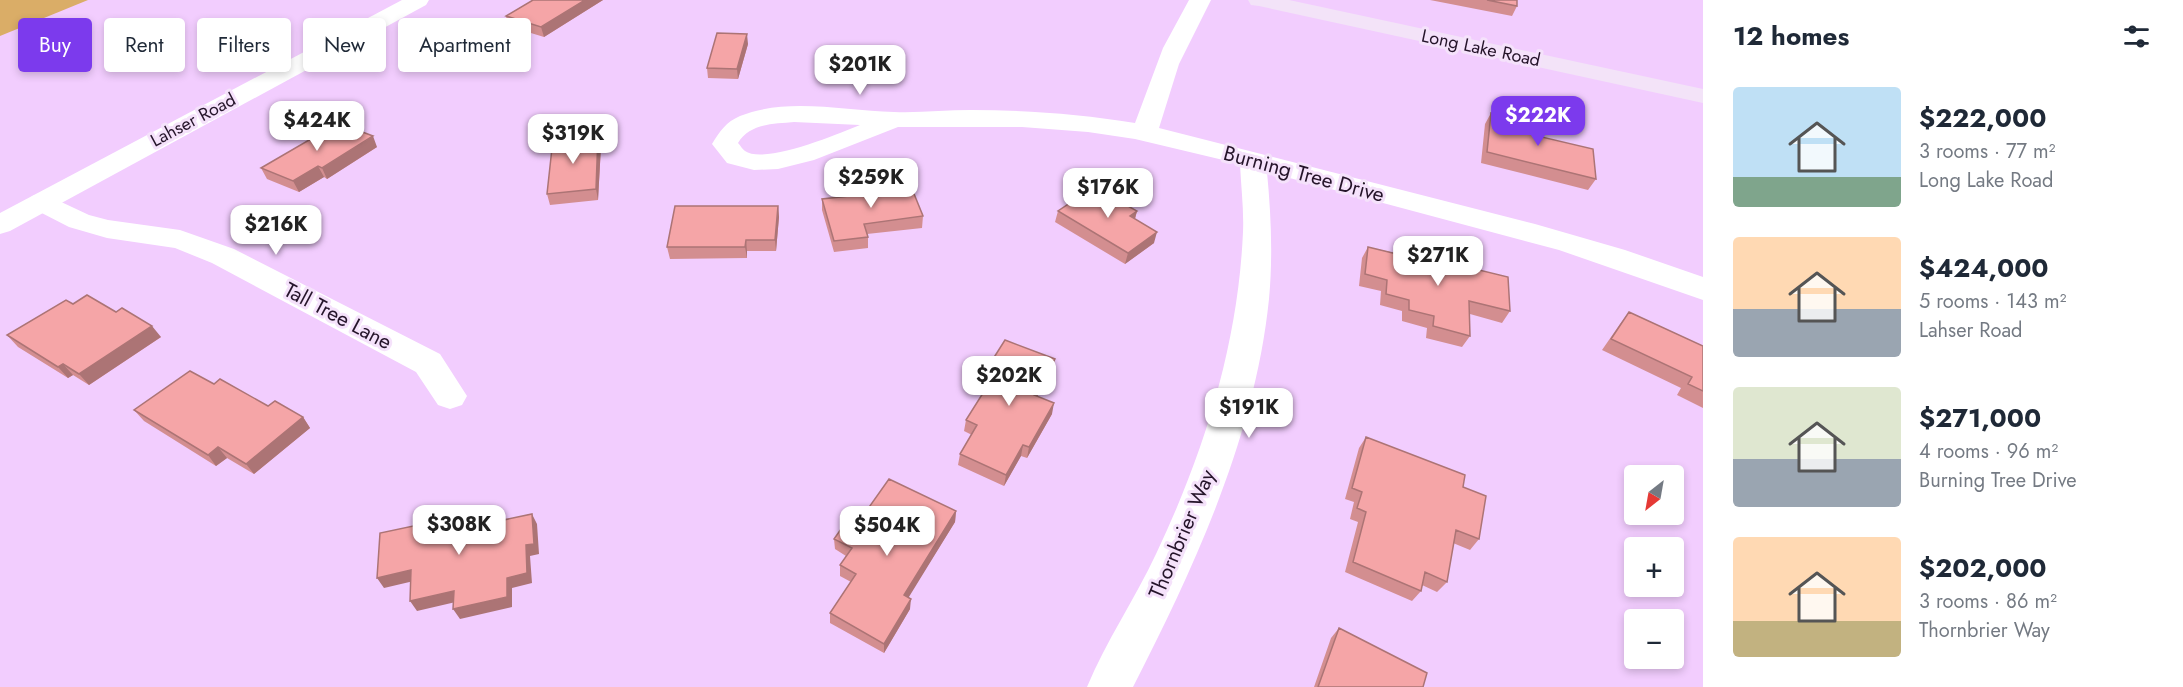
<!DOCTYPE html>
<meta charset="utf-8">
<style>
:root{--surface:#fff;--page:#f2f2f3;--text:#1f2937;--muted:#747a83;--accent:#7c3aed}
body{margin:0;font-family:Jost,sans-serif;background:var(--page);color:var(--text);height:100vh;display:flex;flex-direction:column;font-size:22px;white-space:nowrap}
*{box-sizing:border-box;margin:0}
p{font-size:20px;color:var(--muted)}
.icon{flex:none;width:33px;height:33px;fill:none;stroke:currentColor;stroke-width:2;stroke-linecap:round;stroke-linejoin:round}
.map{position:relative;flex:1;overflow:hidden}
.details{display:flex;flex-direction:column;background:var(--surface);width:480px}
.details>*{flex:none}
.banner{position:absolute;left:18px;top:18px;width:570px;height:54px;display:flex;gap:12px}
.needle{width:39px;rotate:211deg}
.tools{position:absolute;left:1624px;top:465px;display:grid;gap:12px}
.tools a{display:grid;place-items:center;width:60px;height:60px;border-radius:6px;background:var(--surface);box-shadow:0 3px 9px #0003;font-size:30px}
.price{position:absolute;translate:-50% -51px;padding:0 14px;border-radius:12px;background:#fff;color:#222;font-size:20px;line-height:39px;filter:drop-shadow(0 2px 3px #0008)}
.price::after{content:'';position:absolute;left:50%;top:36px;width:18px;height:14px;margin-left:-9px;background:inherit;clip-path:polygon(0 0,100% 0,50% 100%)}
.price.current{background:var(--accent);color:#fff}
ul{padding:0;list-style:none}
li{display:flex;align-items:center;gap:18px;height:150px;padding:0 30px}
li span{display:grid;place-items:center;flex:none;width:168px;height:120px;border-radius:6px;color:#555}
li>.icon{margin-inline-start:auto}
span .icon{width:72px;height:72px;fill:#fffc;stroke-width:1}
li b{font-size:26px}
h2{display:flex;justify-content:space-between;align-items:center;height:72px;padding:0 30px;font-size:26px}
.pill{padding:0 21px;border-radius:6px;background:var(--surface);box-shadow:0 3px 9px #0003;font-size:21px;line-height:54px}
.pill.current{background:var(--accent);color:#fff}
main{display:flex;flex:1;min-height:0}
.map>svg:first-child{display:block}
.green{fill:#daad67}
.lines{fill:none;stroke-linecap:round;stroke-linejoin:round}
.minor{fill:#fff;fill-rule:evenodd}
.tertiary{fill:#fff;fill-rule:evenodd}
.secondary{fill:#f3e3f8;fill-rule:evenodd}
.wall{fill:#d38e90}
.shaded-wall{fill:#ac7475}
.building{fill:#f5a5a7;stroke:#ac7475;stroke-width:1.5}
.labels{text-anchor:middle;stroke-width:6;stroke-linejoin:round;paint-order:stroke}
.far-street-label{font-size:18px;fill:#25142a;stroke:#f5e2fb}
.street-label{font-size:21px;fill:#25142a;stroke:#f5e2fb}
</style>
<main>
<div class="map">
<svg width="1703" height="687" viewBox="0 0 1703 687">
<rect width="100%" height="100%" fill="#f2cdfe"/>
<path class="green" d="M0,0H88L0,36Z"/>
<g class="lines">
<path class="minor" d="M1189,0H1211L1179,64L1159,128L1535,224L1625,250L1703,277V300L1559,250L1267,172C1271,214 1273,256 1269,299C1255,436 1195,566 1133,687H1087C1106,641 1135,599 1156,554C1204,453 1238,345 1243,232C1244,210 1241,187 1240,164L1135,139L1088,132L1022,127H898L814,160L778,169L754,170L727,163L712,144C720,131 726,122 740,116C788,97 844,111 894,112C920,113 946,110 971,110C1026,110 1081,114 1135,123L1163,48ZM794,122L860,125C838,134 764,165 745,151C742,149 741,146 738,143C750,123 774,124 794,122Z
M42,193L89,215L108,220L180,230L234,249L440,354L467,396L462,405L450,409L438,405L416,372L212,263L175,248L107,238L69,227L32,208L28,202L32,196Z"/>
<path class="tertiary" d="M402,0H429L426,5L10,231L0,234V213Z"/>
<path class="secondary" d="M1248,0H1289L1703,89V103L1259,6L1251,5Z"/>
</g>
<path class="wall" d="M533,0H603L544,37L508,26L506,16Z
M1430,0H1517V6L1512,16Z
M748,44L738,79L708,78L707,68Z
M1491,113L1533,135L1596,179L1588,190L1481,163L1485,124Z
M324,134L377,147L327,179L324,177L299,192L267,179L261,168Z
M598,135L601,146L598,200L550,205L547,194Z
M873,183L923,216L922,228L867,234L868,237V248L834,252L822,210V199L873,193Z
M778,206L779,217L776,251H747V258L670,259L667,247Z
M1058,211H1137L1135,219L1154,243L1125,264L1055,222Z
M1368,247L1399,254L1401,251L1510,311L1502,323L1470,314V336L1462,347L1426,338L1427,328L1402,321V311L1380,305L1381,291L1359,286L1362,258Z
M73,304L116,312L161,337L89,385L73,375L68,378L18,347L7,335Z
M1629,312L1703,346V408L1677,395L1681,388L1602,350L1620,324Z
M1055,359L1052,370L1037,396L1052,414L1027,458L1021,456L1004,486L958,465L960,454L972,435L964,431L966,420L984,391L979,389L981,378Z
M214,384L268,406L303,417L310,428L254,474L227,458L216,466L144,421L134,410Z
M1366,437L1463,487L1479,539L1470,550L1453,543L1447,582L1437,592L1422,585L1421,591L1412,601L1345,572L1358,522L1350,519L1354,502L1345,499L1359,448Z
M956,511L955,522L908,597L910,609L884,653L830,623V613L851,582L840,576V565L846,556L835,549L834,539L860,520Z
M1339,628L1423,687H1314L1331,638Z"/>
<path class="shaded-wall" d="M585,0H603L544,37L541,27Z
M747,34L748,44L738,79L737,69Z
M598,135L601,146L598,200L596,189Z
M373,136L377,147L327,179L322,168Z
M318,166L324,177L299,192L293,181Z
M778,206L779,217L776,251L775,240Z
M1137,211L1134,222L1130,216Z
M1157,232L1154,243L1125,264L1128,253Z
M746,240L747,251V258L745,247Z
M152,326L161,337L89,385L79,374Z
M1055,359L1052,370L1032,406L1034,395Z
M63,364L73,375L68,378L58,367Z
M1054,403L1052,414L1027,458L1029,447Z
M303,417L310,428L254,474L246,464Z
M1023,445L1021,456L1004,486L1006,475Z
M218,447L227,458L216,466L208,455Z
M494,509L499,520V533L494,522Z
M956,511L955,522L904,605V595Z
M532,514L537,524L539,554L530,556L532,583L512,588V607L460,619L453,609L507,578L526,545Z
M411,570L418,580L384,588L377,578Z
M454,591L460,601L417,611L410,601Z
M911,599L910,609L884,653V644Z"/>
<path class="building" d="M533,0H585L541,27L506,16Z
M1487,0H1517V6Z
M717,33L747,34L737,69L707,68Z
M1491,113L1533,123V135L1593,149L1596,179L1487,152Z
M341,124L373,136L322,168L318,166L293,181L261,168L321,133L324,134Z
M598,135L596,189L547,194L553,139Z
M908,179L923,216L864,224L868,237L834,241L822,199L876,193L873,183Z
M1094,187L1137,211L1130,216L1157,232L1128,253L1058,211Z
M675,206H778L775,240H746L745,247H667Z
M1368,247L1401,255V251L1508,277L1510,311L1469,301L1470,336L1433,326L1434,316L1409,310V300L1386,294L1387,280L1365,274Z
M87,295L116,312L122,308L152,326L79,374L63,364L58,367L7,335L66,300L73,304Z
M1629,312L1703,346V391L1688,384L1692,377L1611,339Z
M1005,340L1055,359L1034,395L1054,403L1029,447L1023,445L1006,475L960,454L977,425L966,420L990,382L981,378Z
M190,371L214,384L220,379L268,406L275,401L303,417L246,464L218,447L208,455L134,410Z
M1366,437L1465,475L1463,487L1486,496L1479,539L1456,530L1447,582L1425,572L1421,591L1353,562L1366,512L1357,508L1362,492L1352,488Z
M889,479L956,511L904,595L911,599L884,644L830,613L856,574L840,565L852,548L834,539L851,515L860,520Z
M494,509V522L532,514L534,544L526,545L527,573L507,578V597L453,609L454,591L410,601L411,570L377,578L380,533Z
M1339,628L1427,673L1423,687H1318Z"/>
<g class="labels">
<g class="far-street-label">
<text transform="translate(1481 48) rotate(12)" y="6">Long Lake Road</text>
<text transform="translate(193 120) rotate(-28)" y="6">Lahser Road</text>
</g>
<g class="street-label">
<text transform="translate(1304 174) rotate(15)" y="7">Burning Tree Drive</text>
<text transform="translate(338 316) rotate(28)" y="7">Tall Tree Lane</text>
<text transform="translate(1182 534) rotate(-67)" y="7">Thornbrier Way</text>
</g>
</g>
</svg>
<div class="tools">
<a><svg class="needle" viewBox="-14 -14 28 28"><path d="M0-13l5 13h-10z" fill="#e53935"/><path d="M0 13l5-13h-10z" fill="#747a83"/></svg></a>
<a>+</a>
<a>−</a>
</div>
<b class="price" style="left:860px;top:96px">$201K</b>
<b class="price current" style="left:1538px;top:147px">$222K</b>
<b class="price" style="left:317px;top:152px">$424K</b>
<b class="price" style="left:573px;top:165px">$319K</b>
<b class="price" style="left:871px;top:209px">$259K</b>
<b class="price" style="left:1108px;top:219px">$176K</b>
<b class="price" style="left:276px;top:256px">$216K</b>
<b class="price" style="left:1438px;top:287px">$271K</b>
<b class="price" style="left:1009px;top:407px">$202K</b>
<b class="price" style="left:1249px;top:439px">$191K</b>
<b class="price" style="left:459px;top:556px">$308K</b>
<b class="price" style="left:887px;top:557px">$504K</b>
<div class="banner">
<a class="pill current">Buy</a>
<a class="pill">Rent</a>
<a class="pill">Filters</a>
<a class="pill">New</a>
<a class="pill">Apartment</a>
</div>
</div>
<section class="details">
<h2>12 homes<svg class="icon" aria-label="filters" viewBox="0 0 24 24"><path d="M4 7h16M4 17h16"/><circle cx="9" cy="7" r="2"/><circle cx="15" cy="17" r="2"/></svg></h2>
<ul>
<li><span style="background:linear-gradient(#bfe0f5 75%,#7fa58c 0)"><svg class="icon" aria-label="home" viewBox="0 0 24 24"><path d="M3 11l9-7 9 7M6 9v11h12V9"/></svg></span><div><b>$222,000</b><p>3 rooms · 77 m²</p><p>Long Lake Road</p></div></li>
<li><span style="background:linear-gradient(#ffd9b3 60%,#9aa5b1 0)"><svg class="icon" aria-label="home" viewBox="0 0 24 24"><path d="M3 11l9-7 9 7M6 9v11h12V9"/></svg></span><div><b>$424,000</b><p>5 rooms · 143 m²</p><p>Lahser Road</p></div></li>
<li><span style="background:linear-gradient(#dfe7d0 60%,#9aa5b1 0)"><svg class="icon" aria-label="home" viewBox="0 0 24 24"><path d="M3 11l9-7 9 7M6 9v11h12V9"/></svg></span><div><b>$271,000</b><p>4 rooms · 96 m²</p><p>Burning Tree Drive</p></div></li>
<li><span style="background:linear-gradient(#ffd9b3 70%,#c2b280 0)"><svg class="icon" aria-label="home" viewBox="0 0 24 24"><path d="M3 11l9-7 9 7M6 9v11h12V9"/></svg></span><div><b>$202,000</b><p>3 rooms · 86 m²</p><p>Thornbrier Way</p></div></li>
</ul>
</section>
</main>
